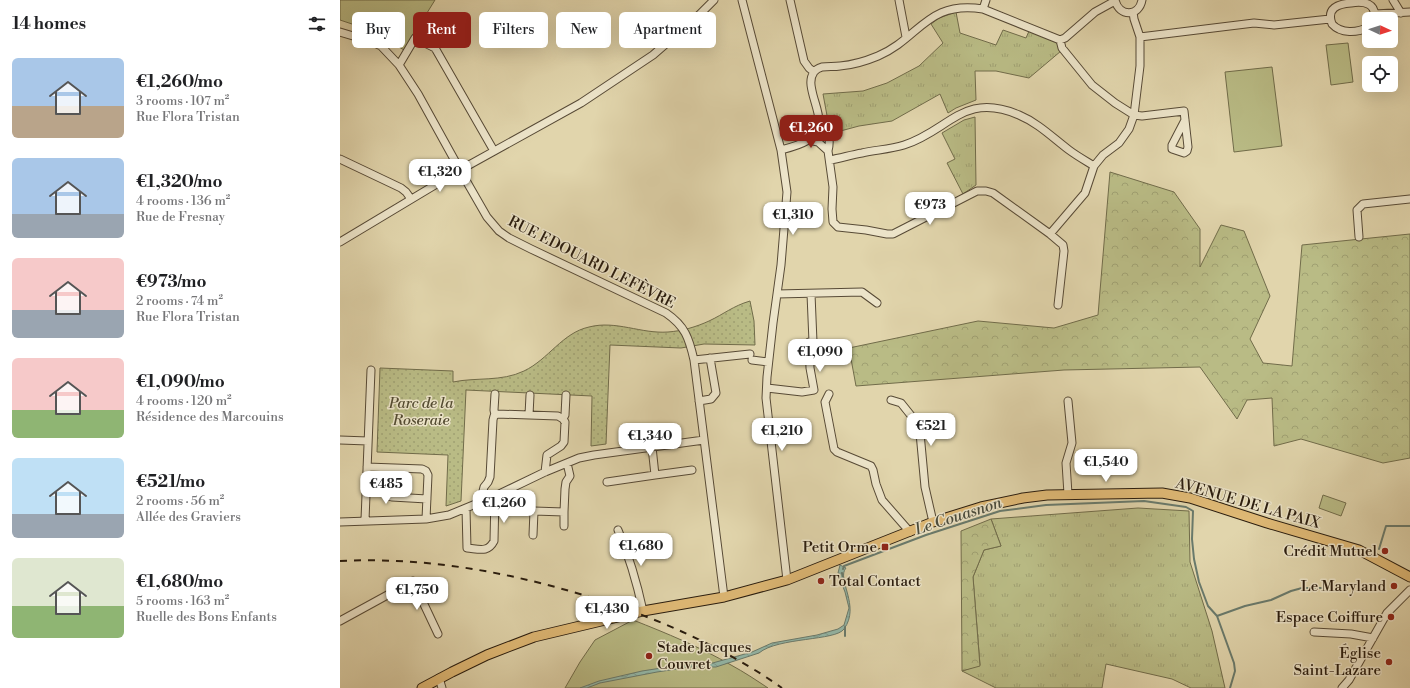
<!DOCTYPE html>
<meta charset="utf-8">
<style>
:root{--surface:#fff;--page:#f6f6f6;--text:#202124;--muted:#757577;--accent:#8f2418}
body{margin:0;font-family:"Libre Bodoni",serif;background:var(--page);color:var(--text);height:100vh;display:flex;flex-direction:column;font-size:15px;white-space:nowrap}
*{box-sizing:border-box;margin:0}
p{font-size:13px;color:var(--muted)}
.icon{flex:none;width:22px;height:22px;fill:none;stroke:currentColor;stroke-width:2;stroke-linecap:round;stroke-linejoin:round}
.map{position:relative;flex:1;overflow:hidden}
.details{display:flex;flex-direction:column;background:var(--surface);width:340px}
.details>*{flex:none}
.banner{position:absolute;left:12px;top:12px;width:380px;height:36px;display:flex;gap:8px}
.needle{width:26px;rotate:93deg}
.tools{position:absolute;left:1022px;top:12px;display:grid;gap:8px}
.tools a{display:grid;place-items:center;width:36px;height:36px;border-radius:6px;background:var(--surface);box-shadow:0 4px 16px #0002;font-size:20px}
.price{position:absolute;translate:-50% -34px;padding:0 9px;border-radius:8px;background:#fff;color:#222;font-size:13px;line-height:26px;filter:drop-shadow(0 1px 2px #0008)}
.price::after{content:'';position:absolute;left:50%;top:24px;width:12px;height:9px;margin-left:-6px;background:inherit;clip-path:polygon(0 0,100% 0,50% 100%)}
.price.selected{background:var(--accent);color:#fff}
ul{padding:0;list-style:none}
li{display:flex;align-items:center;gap:12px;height:100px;padding:0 12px}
li span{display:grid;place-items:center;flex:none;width:112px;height:80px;border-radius:6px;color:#555}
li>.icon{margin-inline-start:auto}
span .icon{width:48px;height:48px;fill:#fffc;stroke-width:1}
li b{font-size:17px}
h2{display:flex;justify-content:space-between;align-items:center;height:48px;padding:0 12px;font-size:17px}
.chip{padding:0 14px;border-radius:6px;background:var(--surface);box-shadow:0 4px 16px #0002;font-size:14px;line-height:36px}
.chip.selected{background:var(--accent);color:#fff}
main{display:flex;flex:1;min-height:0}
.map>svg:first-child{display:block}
.grass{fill:url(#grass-tufts);stroke:#716c4a}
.forest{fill:url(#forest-crowns);stroke:#716c4a}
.park{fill:url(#park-dots);stroke:#716c4a}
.pitch{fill:#b9bb85;stroke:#716c4a}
.water{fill:url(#water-waves);stroke:#697a6c}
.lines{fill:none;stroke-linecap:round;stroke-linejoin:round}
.stream{stroke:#697a6c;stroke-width:2}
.minor-casing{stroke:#574a36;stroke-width:9}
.major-casing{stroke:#291c0e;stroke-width:11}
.minor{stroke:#ece4c9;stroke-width:7}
.major{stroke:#e0ba76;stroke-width:9}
.rail{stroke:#291c0e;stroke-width:2;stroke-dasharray:7 7;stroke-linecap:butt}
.poi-dot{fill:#8f2418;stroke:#ece4c9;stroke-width:1.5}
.labels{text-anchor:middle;stroke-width:3;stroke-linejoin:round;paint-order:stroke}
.street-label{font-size:15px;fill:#291c0e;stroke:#ece4c9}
.park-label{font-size:15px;font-style:italic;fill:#544c32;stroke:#ece4c9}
.poi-label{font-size:15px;fill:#291c0e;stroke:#ece4c9;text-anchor:end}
.water-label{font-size:16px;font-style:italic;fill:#494b3d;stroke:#ece4c9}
</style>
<main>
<section class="details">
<h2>14 homes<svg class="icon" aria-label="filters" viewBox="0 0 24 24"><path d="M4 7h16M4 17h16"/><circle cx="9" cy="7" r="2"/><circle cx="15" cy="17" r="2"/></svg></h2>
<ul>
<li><span style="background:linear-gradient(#a9c7e8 60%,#b9a48a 0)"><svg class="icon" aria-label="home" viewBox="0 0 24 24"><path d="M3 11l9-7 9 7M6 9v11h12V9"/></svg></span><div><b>€1,260/mo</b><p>3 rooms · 107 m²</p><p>Rue Flora Tristan</p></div></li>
<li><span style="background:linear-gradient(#a9c7e8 70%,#9aa5b1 0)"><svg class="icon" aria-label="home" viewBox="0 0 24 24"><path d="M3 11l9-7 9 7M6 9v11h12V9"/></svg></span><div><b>€1,320/mo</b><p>4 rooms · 136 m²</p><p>Rue de Fresnay</p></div></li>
<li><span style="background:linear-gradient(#f6c9c9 65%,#9aa5b1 0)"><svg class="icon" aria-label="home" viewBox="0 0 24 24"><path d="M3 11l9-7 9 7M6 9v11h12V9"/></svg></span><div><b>€973/mo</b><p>2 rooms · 74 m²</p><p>Rue Flora Tristan</p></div></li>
<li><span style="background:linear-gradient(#f6c9c9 65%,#8fb573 0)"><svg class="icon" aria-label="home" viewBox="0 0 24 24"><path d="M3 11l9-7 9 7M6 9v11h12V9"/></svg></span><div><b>€1,090/mo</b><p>4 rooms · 120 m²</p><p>Résidence des Marcouins</p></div></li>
<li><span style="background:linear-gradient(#bfe0f5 70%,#9aa5b1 0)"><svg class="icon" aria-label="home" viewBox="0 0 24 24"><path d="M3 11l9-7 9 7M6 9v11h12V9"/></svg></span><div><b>€521/mo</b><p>2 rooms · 56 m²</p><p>Allée des Graviers</p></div></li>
<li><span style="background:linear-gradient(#dfe7d0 60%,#8fb573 0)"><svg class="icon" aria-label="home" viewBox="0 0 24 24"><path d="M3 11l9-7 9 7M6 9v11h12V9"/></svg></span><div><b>€1,680/mo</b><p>5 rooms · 163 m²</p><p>Ruelle des Bons Enfants</p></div></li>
</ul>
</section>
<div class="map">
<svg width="1070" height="688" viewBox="0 0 1070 688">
<defs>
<pattern id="grass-tufts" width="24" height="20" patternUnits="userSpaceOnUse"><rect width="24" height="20" fill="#b9bb85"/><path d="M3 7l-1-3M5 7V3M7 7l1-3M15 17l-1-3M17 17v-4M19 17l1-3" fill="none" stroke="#9fa072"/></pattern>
<pattern id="forest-crowns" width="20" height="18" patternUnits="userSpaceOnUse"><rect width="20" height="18" fill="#b9bb85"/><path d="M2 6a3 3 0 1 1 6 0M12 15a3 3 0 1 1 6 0" fill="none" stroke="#9fa072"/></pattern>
<pattern id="park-dots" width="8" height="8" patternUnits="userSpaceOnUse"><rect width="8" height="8" fill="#b9bb85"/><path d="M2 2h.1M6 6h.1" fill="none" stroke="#9fa072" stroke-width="1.8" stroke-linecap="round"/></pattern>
<pattern id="water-waves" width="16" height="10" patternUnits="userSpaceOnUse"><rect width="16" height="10" fill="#94b9aa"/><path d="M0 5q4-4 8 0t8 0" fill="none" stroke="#809e91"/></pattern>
</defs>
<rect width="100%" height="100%" fill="#e1d5ac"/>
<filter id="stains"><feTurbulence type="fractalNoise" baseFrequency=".005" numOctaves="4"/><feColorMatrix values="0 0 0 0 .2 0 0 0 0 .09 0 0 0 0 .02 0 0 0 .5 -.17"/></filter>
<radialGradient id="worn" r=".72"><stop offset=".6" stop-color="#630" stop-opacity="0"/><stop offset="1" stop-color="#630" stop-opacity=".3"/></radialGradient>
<path class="grass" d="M616,12L620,33L656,45L663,30L686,38L689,31C703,36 716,36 721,51L689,78L656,71H635L636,100L616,108L608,113L600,94L552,121L519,126L493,133L488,121L483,94L523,91L547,83L579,66L603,43L591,24L599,18Z
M635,117L636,185L623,194L607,163L615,159L602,133L624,120Z
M798,508L849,511L850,562L872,631L885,688H851L832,679L766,664L762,688H656L622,671L640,665L633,577L644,550L661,546L651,519Z"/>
<path class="forest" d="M770,172L834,192L860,229V267L881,225L904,231L930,296L910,339L923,363L952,366L962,245L1070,234V458L1043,463L961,439L934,446L932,398L907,400L897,419L860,367L724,370L516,386L509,348L638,321L714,328L758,315Z
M651,519L661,546L644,550L633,577L640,666L622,671L621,531Z"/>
<path class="park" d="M410,301L414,321L415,345L364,344L341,348L270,345L266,444L251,446L252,396L126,390L121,501L106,506L108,455L37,452L40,368L113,371V382C137,377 161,382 184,371C209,359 222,333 249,327C276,320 301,334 328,332C342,331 356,327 369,321C384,314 393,306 410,301Z"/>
<path class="pitch" d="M0,0H95L64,50L33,31L0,20Z
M1008,43L1013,82L991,85L986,45Z
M932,67L942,146L894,152L885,72Z
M983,495L1006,503L1001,516L979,508Z
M293,620C326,633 360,647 391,665C404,672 416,680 428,688H225L240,662L255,640Z"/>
<path class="water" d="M500,565L506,568C496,579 521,606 504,629C496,641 438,637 419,653L376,667H350L317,672L260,683L247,688H240L259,681L302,671L341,665L369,664L412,652L432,643L477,635L498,629L504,625L509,608L505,592L500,579V574L498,573Z"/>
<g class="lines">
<path class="stream" d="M1039,549L1046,526H1070
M503,569L504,566L586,535L660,511L706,505L804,501L846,507L853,511L852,539L854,559L859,582L868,606L877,616L894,663L895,671L890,688
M502,573L504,582
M877,616L905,606L931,600L951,591L962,588H986
M505,627V636"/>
<g class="minor-casing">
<path id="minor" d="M402,0L441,150L447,192L441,265L433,323L427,377L426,398L447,580
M450,0L464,61L469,68L474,72
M559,0L566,37
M775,0C779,17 799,17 802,0
M1053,0L1061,13
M643,9L646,0
M1035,14L1070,12
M1029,27C1017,33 1001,34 992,24C986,8 998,4 1011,3C1024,1 1037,3 1034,19
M0,32L30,41L41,46L59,65L78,94L120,170L147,217L159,231L169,238L191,249L326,313C345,326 349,338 354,360L384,597
M800,37L914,23L934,25L990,19
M720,40L722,48L752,85L775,103L794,115L802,116L844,111L848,147L847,151L844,153L832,149V145L845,120
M720,40L725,38L755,12L775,1
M59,65L75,38L95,48L154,151
M479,123C489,130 491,139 488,151
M469,140L478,142L488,151L493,187L492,209L493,222L498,227L526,230L547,234H553L637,191H646L653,193L710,234L723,245L724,251L718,305
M441,150C456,146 479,141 479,121C479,113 475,103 473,95C471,87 469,79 474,72C476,69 479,68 482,67C488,66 494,67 500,66C513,65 526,61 538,56C580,38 587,0 643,9L720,40
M0,159L61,188L66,192L71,199
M490,160C501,158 511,155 522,153C536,150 551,149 564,145C609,131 623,91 679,115C698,123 712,137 729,150C737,156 746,161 754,166
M710,234L745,193L754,166L763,155L779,143L789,129L794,115L800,66V37L794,19L793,12
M1019,237L1017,210L1023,204L1070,199
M0,242L120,170L241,103L313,55L359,15L374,0
M437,294L522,292L537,303
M354,360L410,354
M412,360L428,362
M427,388L462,392L474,390L470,368L469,342H473L471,294
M155,394L154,410L155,415
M489,394L485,402L494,449L497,452L531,466L533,470L536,484L542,500L570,532
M551,400L561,403L573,418L580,433L585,487L593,522
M359,401L371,399L376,393L370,358
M189,415L190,395
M223,419L225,415L226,395
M0,440L28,441
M312,447L315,475L352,470
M27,467L82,469L86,471L88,475L86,519
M48,468V496L52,497L87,499
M267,482L315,475
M728,494L726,463L732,443L728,401
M147,500L143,491L144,487L148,482L150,477L153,420L154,416L157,414L218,416L223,419L225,422L224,442L221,446L207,455L205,472
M126,509L127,548C139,549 148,553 154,541L155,496
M25,520L31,370
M0,522L86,519L109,515L155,496L205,472L239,458L254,455L364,440
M224,526V512
M278,530C289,556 297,583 303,611
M193,535L194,511L224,512L225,489L226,482L230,476L227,463
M0,621L73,581L98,634
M974,632L1011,634L1033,638
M99,678L102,688
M1002,688L1009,680L1047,613L1070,590"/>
</g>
<g class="major-casing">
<path id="major" d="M82,688L112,672L147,655L194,637L303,611L384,597L447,580L593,522L641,507L683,498L707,495L822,493L850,498L927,523L1019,550L1070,577"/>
</g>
<use href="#minor" class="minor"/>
<use href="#major" class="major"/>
<path class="rail" d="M0,561C100,556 200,578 294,612C345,631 397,656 442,688"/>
</g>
<g class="poi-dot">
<rect x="541" y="543" width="8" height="8" rx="2"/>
<circle cx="1045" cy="551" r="4"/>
<circle cx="481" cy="581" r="4"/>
<circle cx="1054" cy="586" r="4"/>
<circle cx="1051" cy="617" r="4"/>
<circle cx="309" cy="656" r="4"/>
<circle cx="1049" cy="662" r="4"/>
</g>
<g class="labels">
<g class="street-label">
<text transform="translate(252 262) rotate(27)" y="5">RUE EDOUARD LEFÈVRE</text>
<text transform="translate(908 503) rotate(16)" y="5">AVENUE DE LA PAIX</text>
</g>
<g class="park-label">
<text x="81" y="408">Parc de la<tspan x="81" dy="17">Roseraie</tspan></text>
</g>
<g class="poi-label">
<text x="537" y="552">Petit Orme</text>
<text x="1037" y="556">Crédit Mutuel</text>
<text x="489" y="586" text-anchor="start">Total Contact</text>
<text x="1046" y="591">Le Maryland</text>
<text x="1043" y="622">Espace Coiffure</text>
<text x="317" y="652" text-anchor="start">Stade Jacques<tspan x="317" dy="17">Couvret</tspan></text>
<text x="1041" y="658">Église<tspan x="1041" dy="17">Saint-Lazare</tspan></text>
</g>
<g class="water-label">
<text transform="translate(618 515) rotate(-18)" y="6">Le Couasnon</text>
</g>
</g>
<rect width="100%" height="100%" filter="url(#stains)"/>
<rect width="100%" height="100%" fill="url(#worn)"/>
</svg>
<div class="tools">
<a><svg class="needle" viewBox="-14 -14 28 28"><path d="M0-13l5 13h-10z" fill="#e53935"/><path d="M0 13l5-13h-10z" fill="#757577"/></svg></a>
<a><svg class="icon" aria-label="locate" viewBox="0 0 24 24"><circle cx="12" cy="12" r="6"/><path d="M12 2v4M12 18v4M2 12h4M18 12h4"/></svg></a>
</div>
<b class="price selected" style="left:471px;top:149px">€1,260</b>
<b class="price" style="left:100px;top:193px">€1,320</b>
<b class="price" style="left:590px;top:226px">€973</b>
<b class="price" style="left:453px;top:236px">€1,310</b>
<b class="price" style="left:480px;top:373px">€1,090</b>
<b class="price" style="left:591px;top:447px">€521</b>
<b class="price" style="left:442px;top:452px">€1,210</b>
<b class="price" style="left:310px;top:457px">€1,340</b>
<b class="price" style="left:766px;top:483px">€1,540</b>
<b class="price" style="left:46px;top:505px">€485</b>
<b class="price" style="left:164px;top:524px">€1,260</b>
<b class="price" style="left:301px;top:567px">€1,680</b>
<b class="price" style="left:77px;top:611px">€1,750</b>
<b class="price" style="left:267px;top:630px">€1,430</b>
<div class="banner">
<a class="chip">Buy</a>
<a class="chip selected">Rent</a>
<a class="chip">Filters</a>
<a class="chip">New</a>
<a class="chip">Apartment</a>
</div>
</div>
</main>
